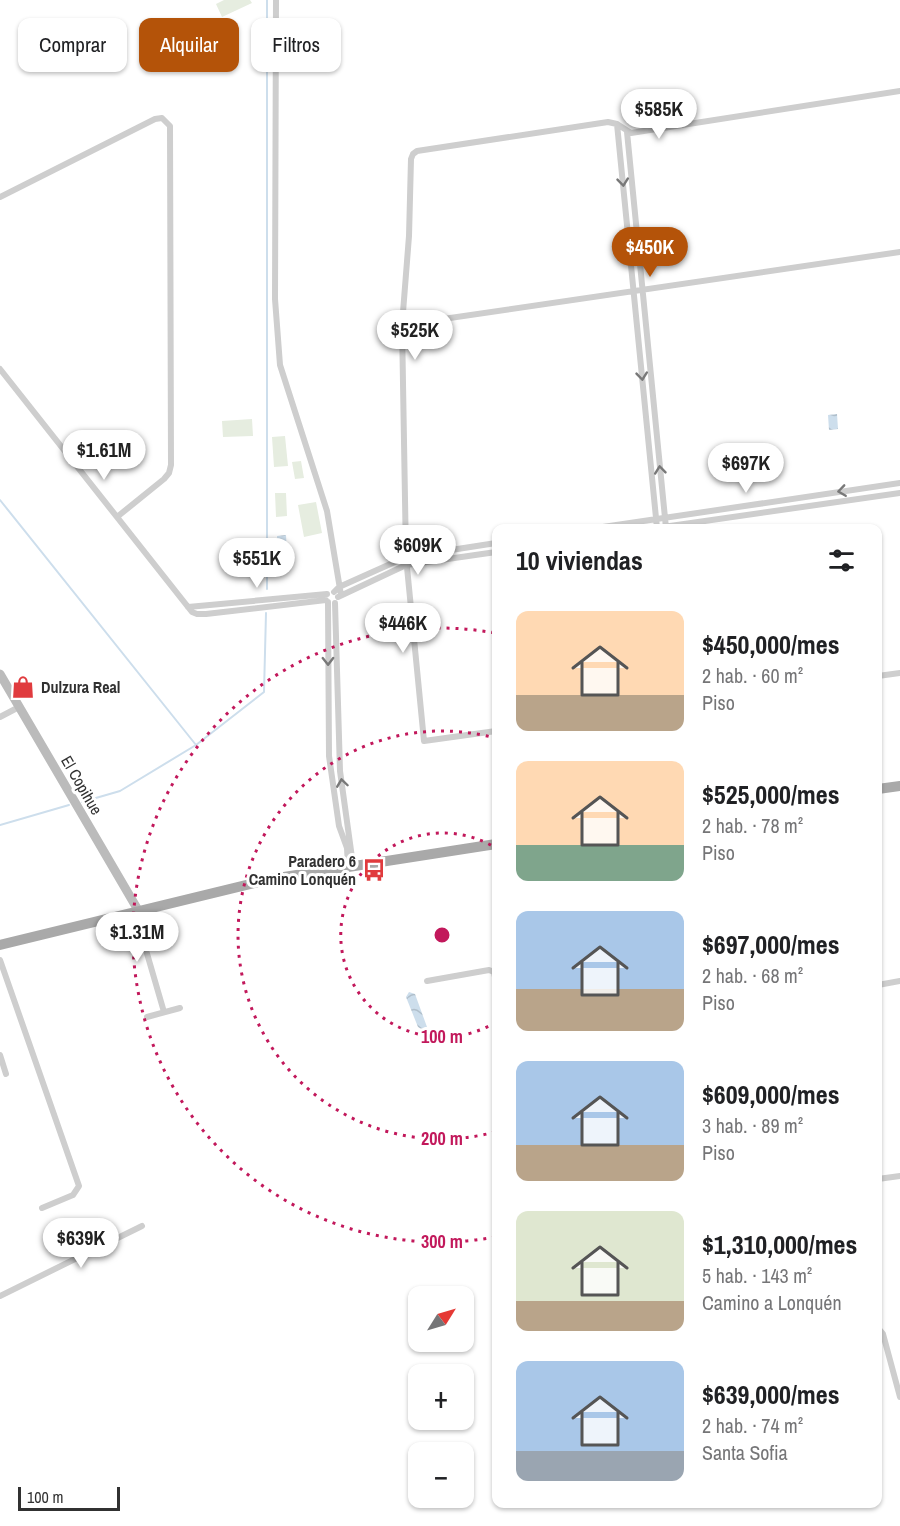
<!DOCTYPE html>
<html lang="es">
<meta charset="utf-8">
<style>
:root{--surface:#fff;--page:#f6f6f6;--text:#202124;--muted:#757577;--accent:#b45309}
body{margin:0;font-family:"Archivo Narrow",sans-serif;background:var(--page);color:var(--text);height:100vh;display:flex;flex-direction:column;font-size:22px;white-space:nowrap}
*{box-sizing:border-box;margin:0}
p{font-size:20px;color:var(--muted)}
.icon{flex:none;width:33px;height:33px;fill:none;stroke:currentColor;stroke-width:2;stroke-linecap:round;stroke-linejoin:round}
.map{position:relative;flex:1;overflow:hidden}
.details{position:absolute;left:492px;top:524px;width:390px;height:984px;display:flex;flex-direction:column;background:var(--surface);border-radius:12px;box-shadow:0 2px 4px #0004}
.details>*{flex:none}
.top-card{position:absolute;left:18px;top:18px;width:384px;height:54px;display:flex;gap:12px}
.needle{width:39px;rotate:53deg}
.tools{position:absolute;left:408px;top:1286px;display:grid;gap:12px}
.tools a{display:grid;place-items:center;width:66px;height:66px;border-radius:12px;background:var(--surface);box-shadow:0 2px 4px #0004;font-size:30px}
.scale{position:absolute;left:18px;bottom:15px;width:102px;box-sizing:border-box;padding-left:6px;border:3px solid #313131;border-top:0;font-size:16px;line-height:21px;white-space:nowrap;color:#313131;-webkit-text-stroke:4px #fff;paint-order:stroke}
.price{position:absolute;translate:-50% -51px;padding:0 14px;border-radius:21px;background:#fff;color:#222;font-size:20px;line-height:39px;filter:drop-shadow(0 2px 3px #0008)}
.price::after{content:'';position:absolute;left:50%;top:36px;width:18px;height:14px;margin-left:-9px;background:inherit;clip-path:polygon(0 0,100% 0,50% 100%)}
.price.current{background:var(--accent);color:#fff}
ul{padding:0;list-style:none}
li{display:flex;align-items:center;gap:18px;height:150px;padding:0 24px}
li span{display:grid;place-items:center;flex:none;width:168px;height:120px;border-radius:12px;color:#555}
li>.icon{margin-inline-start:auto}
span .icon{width:72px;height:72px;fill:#fffc;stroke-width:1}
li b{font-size:26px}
h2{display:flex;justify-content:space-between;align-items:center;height:72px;padding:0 24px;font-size:26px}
.tag{padding:0 21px;border-radius:12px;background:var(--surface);box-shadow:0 2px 4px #0004;font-size:21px;line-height:54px}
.tag.current{background:var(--accent);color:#fff}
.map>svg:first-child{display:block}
.pitch{fill:#e6ede0}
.water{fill:url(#water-waves)}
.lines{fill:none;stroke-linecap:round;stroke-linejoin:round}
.stream{stroke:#cddeec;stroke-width:2}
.minor{stroke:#cecece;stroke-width:6}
.secondary{stroke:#bbb;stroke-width:9}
.primary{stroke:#a9a9a9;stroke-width:10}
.oneway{stroke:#787878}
.ring{fill:none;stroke:#c2185b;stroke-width:3;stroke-dasharray:3 6}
.labels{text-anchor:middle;stroke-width:6;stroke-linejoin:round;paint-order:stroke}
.poi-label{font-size:16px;font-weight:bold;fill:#313131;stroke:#fff;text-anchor:start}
.street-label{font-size:16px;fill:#313131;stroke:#fff}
.centre{fill:#c2185b;stroke:#fff;stroke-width:3}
.ring-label{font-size:18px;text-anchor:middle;font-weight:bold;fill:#c2185b;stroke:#fff;stroke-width:6;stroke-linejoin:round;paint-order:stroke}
</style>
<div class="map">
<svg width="900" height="1526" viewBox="0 0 900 1526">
<defs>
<pattern id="water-waves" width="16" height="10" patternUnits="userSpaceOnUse" patternTransform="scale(1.5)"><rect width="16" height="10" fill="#cddeec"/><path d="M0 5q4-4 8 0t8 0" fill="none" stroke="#b0bfcb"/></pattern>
</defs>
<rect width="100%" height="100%" fill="#fff"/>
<path class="pitch" d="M224,0H250L252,3L222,17L216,4Z
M252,419L253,436L223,437L222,421Z
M285,436L288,466L274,467L272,437Z
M301,461L304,478L295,479L292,462Z
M275,493H286L287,516L276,517Z
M316,502L322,533L304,537L298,505Z"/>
<path class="water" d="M837,414L838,429L829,430L828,415Z
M286,535L287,554H278L277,536Z
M409,992L415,994L427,1027L424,1031L418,1027L406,997Z"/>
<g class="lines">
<path class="stream" d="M0,500L196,745
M267,589V0
M82,802L120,791L196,745L264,692L266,613
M0,825L69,805"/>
<path class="minor" d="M276,0L275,299L280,365L327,511L341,595
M617,124L657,528
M627,132L666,528
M0,197L155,119L162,118L170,126L171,465L169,473L164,479L117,517
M402,325L900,252
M0,369L192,612L197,614H206L326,600
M663,527L900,493
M596,528L900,483
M334,592L339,587L406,557L496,543
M338,597L406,565L496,552
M328,602L329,756L339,826L347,848L348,866
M335,603L340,771L353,865
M188,607L327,594
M878,676L900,673
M0,717L19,707
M496,731L424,741L406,557L402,325L409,236L411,159L413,154L417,151L608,122L617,124L631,133L900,91
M138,911L139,926L164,1012
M0,960L79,1186L73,1195L42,1208
M427,981L489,970L494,972L496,982
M878,985L900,981
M147,1017L180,1008
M0,1055L6,1074
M878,1179L900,1176
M0,1296L142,1226
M878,1328L883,1334L900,1397"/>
<path class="secondary" d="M0,674L138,910"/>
<path class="primary" d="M878,789L900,786
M0,945L271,879L496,844"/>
</g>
<defs><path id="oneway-chevron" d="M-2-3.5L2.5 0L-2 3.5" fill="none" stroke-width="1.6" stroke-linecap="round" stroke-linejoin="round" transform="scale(1.5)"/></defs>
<g class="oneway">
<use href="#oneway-chevron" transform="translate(623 182) rotate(84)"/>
<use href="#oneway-chevron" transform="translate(642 376) rotate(84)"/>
<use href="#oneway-chevron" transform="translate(660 470) rotate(-96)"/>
<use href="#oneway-chevron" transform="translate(842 491) rotate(172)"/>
<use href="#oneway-chevron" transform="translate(328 661) rotate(89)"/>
<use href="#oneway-chevron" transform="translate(342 783) rotate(-98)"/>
</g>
<g class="ring">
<path d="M496 1022A102 102 0 1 1 496 848"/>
<path d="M495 1132A204 204 0 1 1 495 738"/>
<path d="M495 1237A307 307 0 1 1 495 633"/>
</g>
<defs>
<g id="shop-bare" transform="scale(1.8)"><path d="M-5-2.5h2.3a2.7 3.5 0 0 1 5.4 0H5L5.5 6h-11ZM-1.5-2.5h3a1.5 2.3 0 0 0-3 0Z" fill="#e03b3e" stroke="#fff" stroke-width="2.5" paint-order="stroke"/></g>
<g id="bus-bare" transform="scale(1.8)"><path d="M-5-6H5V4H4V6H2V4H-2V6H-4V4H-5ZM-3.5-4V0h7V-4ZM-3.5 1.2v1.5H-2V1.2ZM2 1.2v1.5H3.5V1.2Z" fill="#e03b3e" stroke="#fff" stroke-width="2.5" paint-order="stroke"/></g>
</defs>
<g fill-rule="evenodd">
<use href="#shop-bare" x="23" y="687"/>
<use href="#bus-bare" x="374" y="870"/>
</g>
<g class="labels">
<g class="poi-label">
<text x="41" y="693">Dulzura Real</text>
<text x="356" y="867" text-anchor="end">Paradero 6<tspan x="356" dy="18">Camino Lonquén</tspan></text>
</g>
<g class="street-label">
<text transform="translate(82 785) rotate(60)" y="6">El Copihue</text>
</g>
</g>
<circle cx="442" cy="935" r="9" class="centre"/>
<g class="ring-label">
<text x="442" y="1043">100 m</text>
<text x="442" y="1145">200 m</text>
<text x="442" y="1248">300 m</text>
</g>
</svg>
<div class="tools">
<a><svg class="needle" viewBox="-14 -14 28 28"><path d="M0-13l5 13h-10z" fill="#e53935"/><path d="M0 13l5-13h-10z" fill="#757577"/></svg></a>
<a>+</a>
<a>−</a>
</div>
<div class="scale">100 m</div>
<b class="price" style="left:659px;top:140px">$585K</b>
<b class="price current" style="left:650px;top:278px">$450K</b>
<b class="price" style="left:415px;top:361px">$525K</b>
<b class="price" style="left:104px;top:481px">$1.61M</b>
<b class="price" style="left:746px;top:494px">$697K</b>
<b class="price" style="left:418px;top:576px">$609K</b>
<b class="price" style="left:257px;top:589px">$551K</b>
<b class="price" style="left:403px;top:654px">$446K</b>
<b class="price" style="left:137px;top:963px">$1.31M</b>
<b class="price" style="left:81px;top:1269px">$639K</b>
<div class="top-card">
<a class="tag">Comprar</a>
<a class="tag current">Alquilar</a>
<a class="tag">Filtros</a>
</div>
<section class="details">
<h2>10 viviendas<svg class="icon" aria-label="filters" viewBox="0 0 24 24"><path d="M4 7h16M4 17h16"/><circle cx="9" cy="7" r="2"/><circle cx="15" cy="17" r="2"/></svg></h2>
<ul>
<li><span style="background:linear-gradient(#ffd9b3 70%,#b9a48a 0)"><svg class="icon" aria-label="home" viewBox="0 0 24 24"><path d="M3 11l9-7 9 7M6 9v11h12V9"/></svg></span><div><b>$450,000/mes</b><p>2 hab. · 60 m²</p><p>Piso</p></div></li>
<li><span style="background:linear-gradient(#ffd9b3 70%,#7fa58c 0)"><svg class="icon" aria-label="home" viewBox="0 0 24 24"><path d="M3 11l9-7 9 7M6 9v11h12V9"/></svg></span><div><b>$525,000/mes</b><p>2 hab. · 78 m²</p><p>Piso</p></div></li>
<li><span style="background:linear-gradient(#a9c7e8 65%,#b9a48a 0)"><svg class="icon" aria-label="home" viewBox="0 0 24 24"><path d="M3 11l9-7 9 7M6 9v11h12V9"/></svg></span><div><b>$697,000/mes</b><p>2 hab. · 68 m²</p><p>Piso</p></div></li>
<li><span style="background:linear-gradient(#a9c7e8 70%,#b9a48a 0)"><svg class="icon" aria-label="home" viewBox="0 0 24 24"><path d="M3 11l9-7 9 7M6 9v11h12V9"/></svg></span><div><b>$609,000/mes</b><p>3 hab. · 89 m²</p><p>Piso</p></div></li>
<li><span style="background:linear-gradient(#dfe7d0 75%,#b9a48a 0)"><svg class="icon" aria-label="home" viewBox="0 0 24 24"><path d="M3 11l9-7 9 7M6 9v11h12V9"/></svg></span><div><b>$1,310,000/mes</b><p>5 hab. · 143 m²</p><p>Camino a Lonquén</p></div></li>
<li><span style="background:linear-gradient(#a9c7e8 75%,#9aa5b1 0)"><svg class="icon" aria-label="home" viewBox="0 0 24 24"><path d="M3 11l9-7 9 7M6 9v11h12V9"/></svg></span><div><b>$639,000/mes</b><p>2 hab. · 74 m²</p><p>Santa Sofia</p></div></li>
</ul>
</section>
</div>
